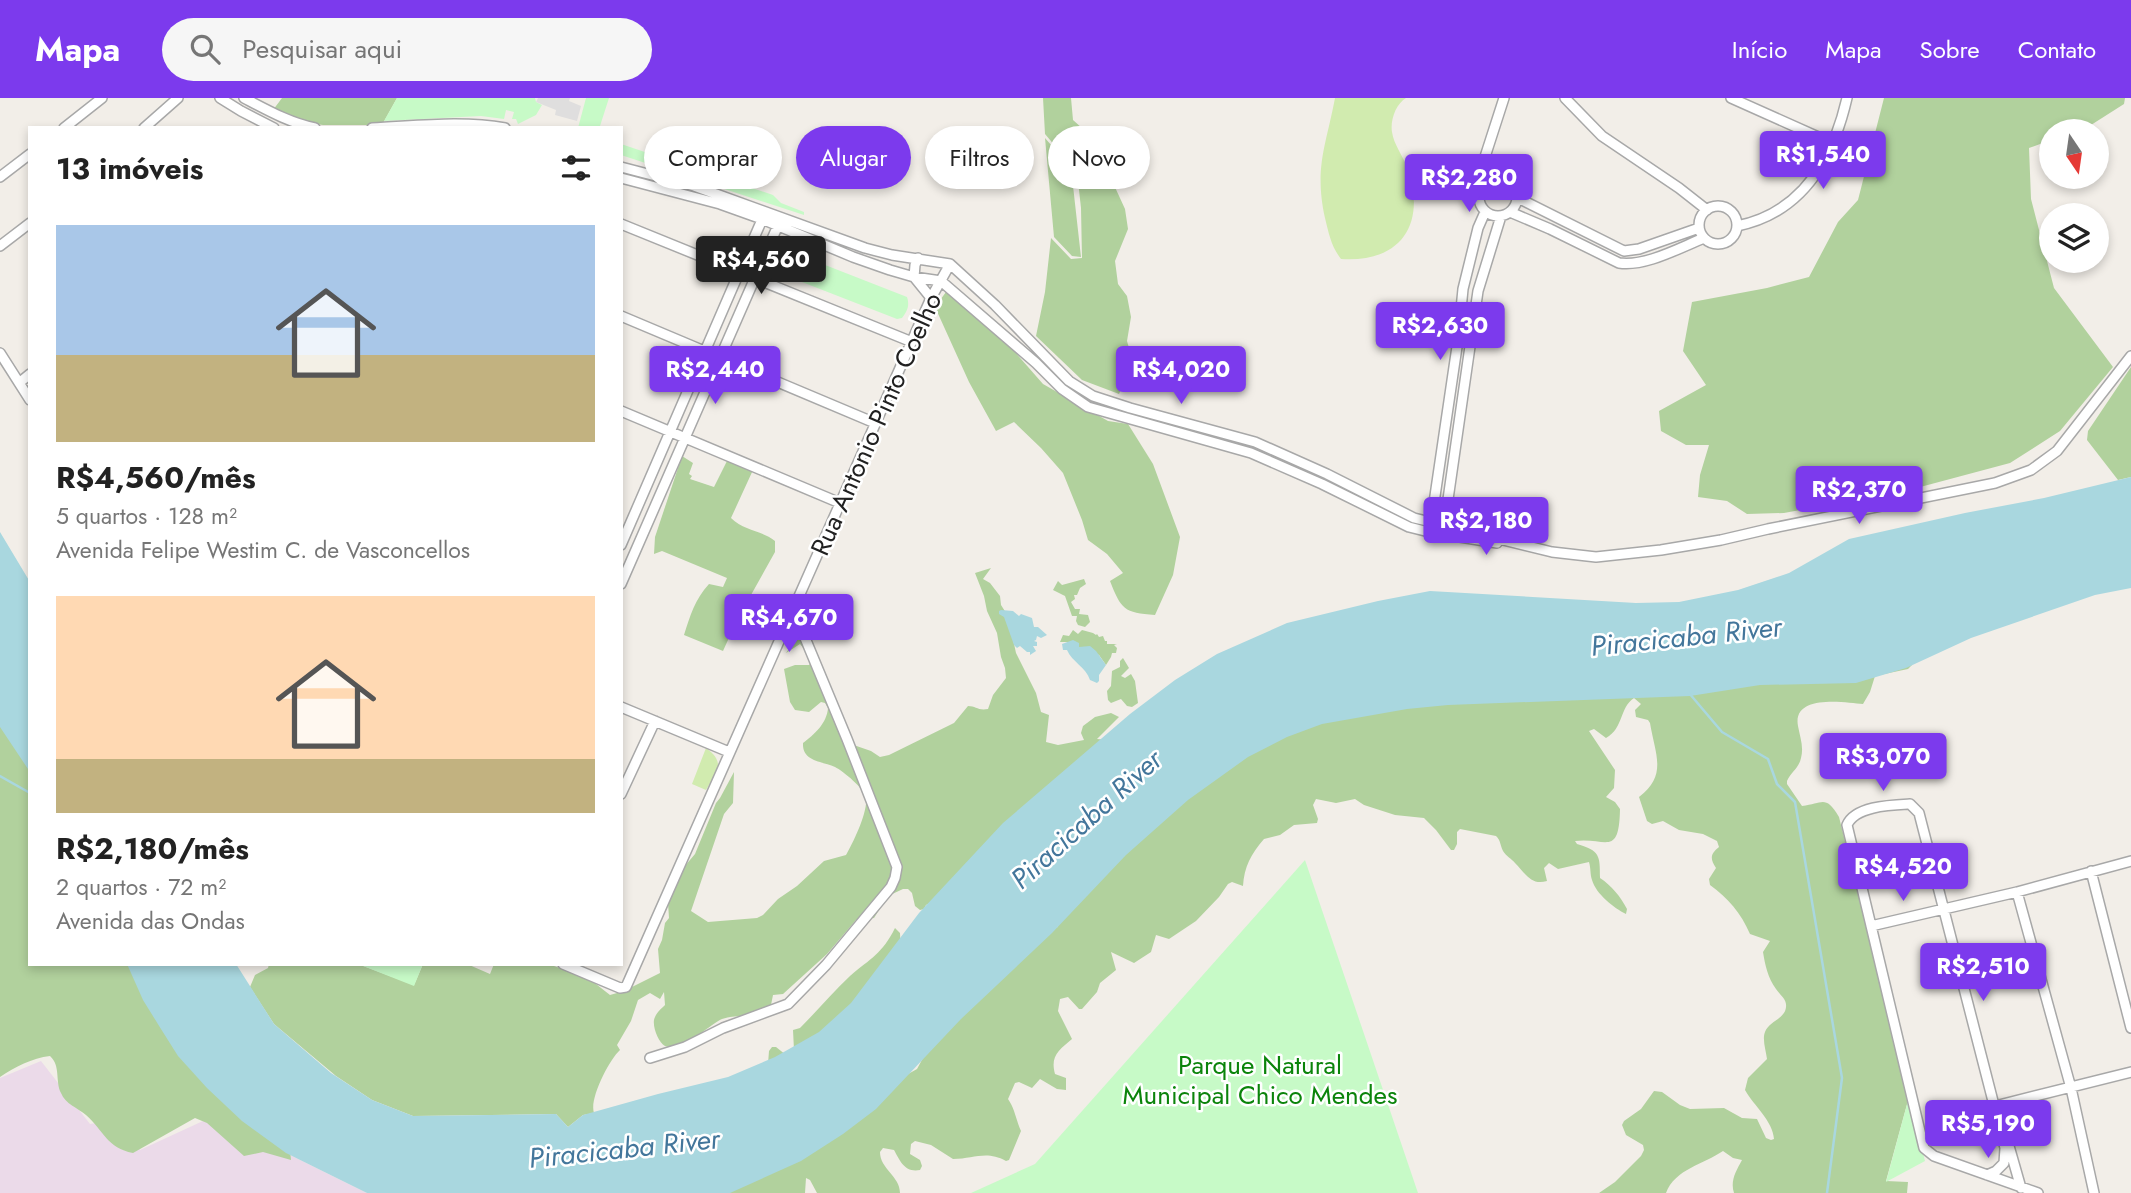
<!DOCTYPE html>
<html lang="pt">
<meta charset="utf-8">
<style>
:root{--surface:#fff;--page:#f6f6f6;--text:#222;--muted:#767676;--accent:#7c3aed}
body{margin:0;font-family:Jost,sans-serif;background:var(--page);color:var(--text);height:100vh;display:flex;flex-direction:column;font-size:26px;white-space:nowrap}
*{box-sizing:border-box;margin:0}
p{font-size:23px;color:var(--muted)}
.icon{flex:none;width:38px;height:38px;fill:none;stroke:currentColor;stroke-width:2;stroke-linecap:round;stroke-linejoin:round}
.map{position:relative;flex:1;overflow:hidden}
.panel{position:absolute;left:28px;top:28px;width:595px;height:840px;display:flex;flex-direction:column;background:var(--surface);border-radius:0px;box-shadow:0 4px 10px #0003}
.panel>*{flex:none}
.guide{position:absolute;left:644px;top:28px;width:665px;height:63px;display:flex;gap:14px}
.needle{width:46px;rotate:167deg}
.buttons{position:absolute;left:2039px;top:21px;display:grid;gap:14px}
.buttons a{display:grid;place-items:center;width:70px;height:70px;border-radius:50%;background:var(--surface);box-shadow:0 4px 10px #0003;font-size:35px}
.price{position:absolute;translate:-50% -60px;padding:0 16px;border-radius:7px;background:var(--accent);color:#fff;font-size:23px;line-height:46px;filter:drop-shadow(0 2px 4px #0008)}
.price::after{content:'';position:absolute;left:50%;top:42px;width:21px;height:16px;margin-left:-10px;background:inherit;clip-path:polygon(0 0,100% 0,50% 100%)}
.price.active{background:#222;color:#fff}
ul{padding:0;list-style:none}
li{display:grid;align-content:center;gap:14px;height:371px;padding:0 28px}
li span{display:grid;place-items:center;height:217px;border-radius:0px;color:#555}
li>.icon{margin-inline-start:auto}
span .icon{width:126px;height:126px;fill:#fffc;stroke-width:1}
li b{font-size:30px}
h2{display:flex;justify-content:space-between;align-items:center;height:84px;padding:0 28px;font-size:30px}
.tag{padding:0 24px;border-radius:32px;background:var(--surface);box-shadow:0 4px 10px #0003;font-size:24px;line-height:63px}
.tag.active{background:var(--accent);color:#fff}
header{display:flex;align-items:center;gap:42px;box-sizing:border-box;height:98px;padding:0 35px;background:var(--accent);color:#fff}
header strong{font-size:33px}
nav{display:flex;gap:38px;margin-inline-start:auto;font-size:24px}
.search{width:490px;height:63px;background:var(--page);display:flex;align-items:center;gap:18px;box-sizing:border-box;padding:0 24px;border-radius:38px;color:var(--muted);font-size:26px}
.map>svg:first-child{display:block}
.residential{fill:#dfdede}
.industrial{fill:#ebdae9}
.grass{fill:#d1ebaf}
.forest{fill:#b1d19d}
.park{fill:#c7fac7}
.water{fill:#a9d7df}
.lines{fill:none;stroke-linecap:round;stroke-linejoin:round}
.stream{stroke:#a9d7df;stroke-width:2.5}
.minor-casing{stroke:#a8a8a8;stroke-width:12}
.minor{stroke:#fff;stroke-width:9}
.labels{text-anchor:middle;stroke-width:5;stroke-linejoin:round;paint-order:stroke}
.street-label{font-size:26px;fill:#212121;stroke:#fff}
.park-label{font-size:26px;fill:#0b840b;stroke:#fff}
.water-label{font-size:28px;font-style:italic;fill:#43769b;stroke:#fff}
</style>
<header>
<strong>Mapa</strong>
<div class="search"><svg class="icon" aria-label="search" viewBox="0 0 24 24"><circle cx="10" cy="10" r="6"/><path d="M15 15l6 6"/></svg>Pesquisar aqui</div>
<nav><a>Início</a><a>Mapa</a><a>Sobre</a><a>Contato</a></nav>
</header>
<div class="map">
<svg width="2131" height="1095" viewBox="0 0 2131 1095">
<rect width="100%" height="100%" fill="#f2eee8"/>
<path class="residential" d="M538,0H570L569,3L581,8L577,23L555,17L556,12L536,4Z"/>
<path class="industrial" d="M41,963L90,1026L126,1020L140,1052L229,1011L286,1055L367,1095H0V980Z"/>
<path class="grass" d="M1335,0H1406C1396,6 1390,22 1392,34C1394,47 1402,56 1407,69C1427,124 1403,165 1341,161C1331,148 1329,136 1325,120C1314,70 1326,48 1335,0Z
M706,650C727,665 716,675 706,692L692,686Z"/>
<path class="forest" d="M282,0H397L382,27H323L303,24L273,12Z
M1043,0H1071L1073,22L1092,39L1125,111L1128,131L1115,163L1118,186L1127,198L1131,219L1127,243L1133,264L1119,296L1082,282L1036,238L1045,194L1051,140L1071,161L1082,160L1081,110L1077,74L1045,36Z
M1884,0H2125L2124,6L2091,27L2075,33H2051V42L2029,50L2031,101L2054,190L2113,269L2060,333L2010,365L1909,392L1784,415L1747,416L1727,403L1698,399L1700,377L1709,347H1686L1661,333L1659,313L1706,287L1683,253L1692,204L1767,190L1809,179L1838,124L1858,102Z
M1045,40L1071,70L1081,159L1072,158L1054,139Z
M946,194L1014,253L1043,286L1108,323L1128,326L1153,366L1180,439L1173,477L1155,517C1124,515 1121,511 1110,483L1123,475L1107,456L1088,442L1082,422L1063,375L1041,350L1014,324L996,333L969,284L935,209Z
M2131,269V379L2118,382L2087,342L2088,333Z
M682,358L693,365L689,376L692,378L690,381L714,389L728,361L753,372L731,420C744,433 761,432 775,443V454L737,522L723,553L684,537C690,518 695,501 709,486L723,489L727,480L662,453L654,456L655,439Z
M991,470L983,481L990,485L1000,498L1001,507L1008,518L1016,555L1036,595L1041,614L1049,617L1046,644L1058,647L1084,642L1081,635L1083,628L1095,619L1111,615L1119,619L1097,641L1109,642L937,801L926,807L924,811L920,812L915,808L912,795L908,791H903L888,798L874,820L856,822L827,856L783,896L773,897L770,912C765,914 759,917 754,918C744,919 733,917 722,921C710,926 682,955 665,948C658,944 651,926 655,919C657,914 662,910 665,907L664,894L660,901L650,895L638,902L631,923L617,947L620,952C609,962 589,1001 594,1015L583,1017L568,1029L556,1016L413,1018L372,1002L336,978L274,926L250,889L255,877L268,870L269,866H358L414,887L423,866H467L490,876L494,866H548L587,879L610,897L624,893L660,875L658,851L662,842L665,825L669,820L668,805L679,775L695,756L716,705L720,700L734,674L733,705L724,716L691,813L708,824L757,820L763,817L778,801L797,788L824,763L846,757C853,745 868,714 866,700C865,691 843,673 835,669C822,663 802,664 803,645C814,637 827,625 828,610L825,605L821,604L809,614L795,612L790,604L784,571L795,567H809L811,565L805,552L800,546L786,555L802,532L842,643L871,653L880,659L889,657L954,625L968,608C976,608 978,613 988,611L993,597L1006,580L1005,570L1001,559L997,535L987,513L984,498L975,475Z
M1084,481L1086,486L1080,490L1077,497H1074L1075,501L1071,504L1075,511H1080L1079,516L1088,517L1090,524L1085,529L1078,527L1076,523L1077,518H1072L1065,498L1053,492L1058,483L1062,487Z
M1073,532L1078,536L1082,532L1093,535L1096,537L1097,536L1099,539L1103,538L1105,543H1107V546H1117L1114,547L1117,550L1116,555H1112L1111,559L1106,567L1099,557L1067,544H1060L1063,537L1069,538Z
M1123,560L1129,570L1121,578L1125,580L1131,576L1135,583L1138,605L1132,609L1127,608L1121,601L1111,605L1108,602L1107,593L1111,588L1112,573L1120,569V563Z
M1912,567L1908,571L1875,578L1870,594L1863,606C1844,604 1792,596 1798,628C1800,639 1804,649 1801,660C1799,670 1791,674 1787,683V686L1802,708C1823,706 1825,696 1839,719L1909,999L1886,1083L1908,1084L1907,1095H1734C1730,1083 1736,1073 1742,1062L1733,1060L1723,1053C1704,1066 1675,1071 1666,1095H1599L1615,1084L1641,1058L1644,1052L1643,1047L1626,1037L1622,1027L1624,1023L1641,1011L1654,993L1662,994L1680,1007L1690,1011L1724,1010L1742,1020L1757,1021L1766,1040L1771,1042L1774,1041C1773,1023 1754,1008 1745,992L1748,980L1767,961C1766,953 1762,941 1765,934C1769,923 1785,921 1786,909C1787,901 1780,897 1776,891C1768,880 1765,867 1763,854L1770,843L1750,836C1741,815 1728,800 1710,787L1709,781L1716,770C1710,761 1710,756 1719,749L1717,743L1703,736L1679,732L1663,723L1652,726L1647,723L1639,699C1668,677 1655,656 1650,625L1648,622L1636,619L1635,612L1641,606L1634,600C1619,610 1624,630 1606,640L1594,631L1589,633L1615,672L1614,690L1606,699L1615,704L1620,711C1619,760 1606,739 1575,743L1577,746C1600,753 1600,757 1600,780C1612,788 1620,798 1627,811L1626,816C1614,810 1596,796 1592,782C1590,776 1591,771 1589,764L1558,771L1549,765L1544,770L1547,783C1531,788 1525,775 1515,765C1512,761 1506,758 1503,753C1500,747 1501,743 1496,738L1460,731L1457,734V746L1454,752H1451L1436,732L1424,720L1395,717L1364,707L1355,701L1336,705L1316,701L1313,707L1318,721L1317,725L1294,727L1280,737L1264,741C1251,756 1244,769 1243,788L1232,784L1228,786L1219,799L1196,823L1169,841L1156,837L1151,854L1134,865L1111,854L1116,872L1100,885L1097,894L1082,911H1079L1068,899L1060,901L1058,913L1072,941C1059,952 1050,958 1055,976L1066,980V992L1057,991L1040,981L1032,990L1019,984L1015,985L1008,1001C1015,1011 1016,1022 1021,1033L1009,1062L1006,1063C986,1052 974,1061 953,1061L931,1047L915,1043L911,1046L910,1056L920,1062L922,1068L920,1072C905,1075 900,1063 894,1052L883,1050L880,1054C880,1071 900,1078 900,1095H817L810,1082L806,1080L805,1095H592L885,989L917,971L936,936L1043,832L1058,829L1054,818L1167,704L1326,609Z
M0,619L30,662V866H143L290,1052L291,1062L263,1054L244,1058L207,1025L195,1020L133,1055C107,1050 104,1033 86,1017C78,1010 65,1006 61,995C55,983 61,968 50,958C32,960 15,969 0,979Z
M895,830L900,835L901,854L889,869L871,904L853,915L830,942L775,977L760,980L754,978L768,966L769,953L772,949H776L786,957L791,956L794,952L793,932L800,930C817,913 833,894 850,878C871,860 882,856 895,830Z"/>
<path class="park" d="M397,0H535L536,4L542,7L536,17L518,26L516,21H512L514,14L506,12L504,21L481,18L384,23Z
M586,0H609L600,28L601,30H578Z
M621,46L773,97L781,105L804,114V117L621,57Z
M774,147L907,199C910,208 907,213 902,220L897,221L766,170L762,161Z
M1305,762L1418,1095H971L1035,1066Z
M358,866H423L414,888Z
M1909,999L1925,1063L1886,1084Z"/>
<path class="water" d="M2131,379V490L2095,497L1971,540L1906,570L1856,585L1760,587L1690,598L1448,607L1407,611L1322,626L1287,639L1248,659L1188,702L1126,757L1052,835L961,921L876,1011L843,1036L801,1063L730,1095H367L286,1055L242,1023L207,990L178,958L161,931L143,902L127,866H236L274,926L331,975L372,1002L413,1018L556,1016L568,1029L583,1017L658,996L728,979L775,959L819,934L851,905L919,815L1003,725L1130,616L1175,582L1217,556L1287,525L1378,503L1430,493L1636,505L1679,504L1738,492L1789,475L1849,441L1965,415L2044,400Z
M0,434L30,484V674L0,629Z
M1001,512L1013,513L1019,518L1021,516L1032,520L1034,529H1038L1047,537L1041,540L1037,538L1036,542L1034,543L1037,544V548H1033L1036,553L1030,557V554H1027L1020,548L1017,550L1014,547L1004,519L999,516V513Z
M1073,542L1079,545V549L1090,548L1096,553L1106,567L1099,577V583L1097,585L1090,582C1086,569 1072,564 1067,552H1063L1062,546Z"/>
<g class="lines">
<path class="stream" d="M1689,595L1722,634L1768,661L1777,686L1795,704L1842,980L1827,1095
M0,678L30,695"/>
<g class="minor-casing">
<path id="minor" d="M220,0L241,13L274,30
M244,0C267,12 290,25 315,30
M1565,0L1602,38L1679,90L1707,112
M1731,0L1834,46
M64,30L102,0
M144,30L178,0
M372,30C416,28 462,22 505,30
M621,69L694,88L865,150L892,157L950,166L995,207L1069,283L1093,298L1130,310L1255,344L1327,376L1414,420L1552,454L1596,459L1661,452L1721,442L1768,431L1995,385L2031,372L2057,353L2131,258
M0,79L30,56
M962,79L978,85
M621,80L720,106L762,121L853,159L890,172L914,179L941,183L1036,265L1062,291L1088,309L1251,355L1322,386L1409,429L1429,434L1497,445
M1479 99a19 19 0 1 1 38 0a19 19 0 1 1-38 0Z
M1488,84L1484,62L1504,0
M1516,99L1624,153L1639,151L1699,130
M1699 127a19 19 0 1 1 38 0a19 19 0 1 1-38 0Z
M1510,114L1550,131L1619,165C1645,169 1679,150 1704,140
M621,126L912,244
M1737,128C1802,115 1833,61 1847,0
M0,148L30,125
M918,160L915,167L914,179L931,200
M621,218L875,325
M0,255L30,302
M19,285L30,276
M621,313L840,405
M1431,425L1458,242L1463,191L1478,130L1485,114
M1444,429L1478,193L1501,118
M621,447L764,117
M621,486L779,125
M621,609L729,654
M621,696L655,623
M2091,773L2131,930
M2017,794L2071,990L2094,1095
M1871,828L2017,794L2131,763
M563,866L620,890L626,889L931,200L950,166
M650,960L685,949L723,930L788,906L826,867L891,789L895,780L897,769L847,641L793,511
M1995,1008L2131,974
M2009,1048L2021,1090
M1987,1077L1996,1073L2004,1065L2005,1050L1919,715L1910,706C1891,707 1855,708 1847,727L1924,1050L1934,1058L2038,1095"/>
</g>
<use href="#minor" class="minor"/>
</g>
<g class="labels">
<g class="street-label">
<text transform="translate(876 326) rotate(-66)" y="9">Rua Antonio Pinto Coelho</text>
</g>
<g class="park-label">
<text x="1260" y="976">Parque Natural<tspan x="1260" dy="30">Municipal Chico Mendes</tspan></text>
</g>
<g class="water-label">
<text transform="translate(1686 538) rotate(-6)" y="10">Piracicaba River</text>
<text transform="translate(1086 721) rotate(-42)" y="10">Piracicaba River</text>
<text transform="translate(624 1050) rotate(-6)" y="10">Piracicaba River</text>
</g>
</g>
</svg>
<div class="buttons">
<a><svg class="needle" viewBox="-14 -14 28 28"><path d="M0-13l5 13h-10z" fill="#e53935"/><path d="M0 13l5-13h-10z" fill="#767676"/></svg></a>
<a><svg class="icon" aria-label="layers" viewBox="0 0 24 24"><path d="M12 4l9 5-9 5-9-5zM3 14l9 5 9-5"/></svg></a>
</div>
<b class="price" style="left:1823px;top:93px">R$1,540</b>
<b class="price" style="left:1469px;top:116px">R$2,280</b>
<b class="price active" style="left:761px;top:198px">R$4,560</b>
<b class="price" style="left:1440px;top:264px">R$2,630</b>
<b class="price" style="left:715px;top:308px">R$2,440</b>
<b class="price" style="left:1181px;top:308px">R$4,020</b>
<b class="price" style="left:1859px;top:428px">R$2,370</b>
<b class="price" style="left:1486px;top:459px">R$2,180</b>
<b class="price" style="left:789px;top:556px">R$4,670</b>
<b class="price" style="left:1883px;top:695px">R$3,070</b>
<b class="price" style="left:1903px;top:805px">R$4,520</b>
<b class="price" style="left:1983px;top:905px">R$2,510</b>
<b class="price" style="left:1988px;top:1062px">R$5,190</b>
<div class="guide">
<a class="tag">Comprar</a>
<a class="tag active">Alugar</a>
<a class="tag">Filtros</a>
<a class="tag">Novo</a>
</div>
<section class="panel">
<h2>13 imóveis<svg class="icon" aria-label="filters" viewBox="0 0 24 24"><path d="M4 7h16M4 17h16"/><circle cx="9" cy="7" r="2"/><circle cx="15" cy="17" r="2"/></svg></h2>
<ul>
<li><span style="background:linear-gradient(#a9c7e8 60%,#c2b280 0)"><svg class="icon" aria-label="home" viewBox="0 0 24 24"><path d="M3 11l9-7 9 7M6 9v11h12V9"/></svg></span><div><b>R$4,560/mês</b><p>5 quartos · 128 m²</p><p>Avenida Felipe Westim C. de Vasconcellos</p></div></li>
<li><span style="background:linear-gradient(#ffd9b3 75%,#c2b280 0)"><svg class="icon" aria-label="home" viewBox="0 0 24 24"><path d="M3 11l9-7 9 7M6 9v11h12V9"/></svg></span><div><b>R$2,180/mês</b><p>2 quartos · 72 m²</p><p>Avenida das Ondas</p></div></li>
</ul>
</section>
</div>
